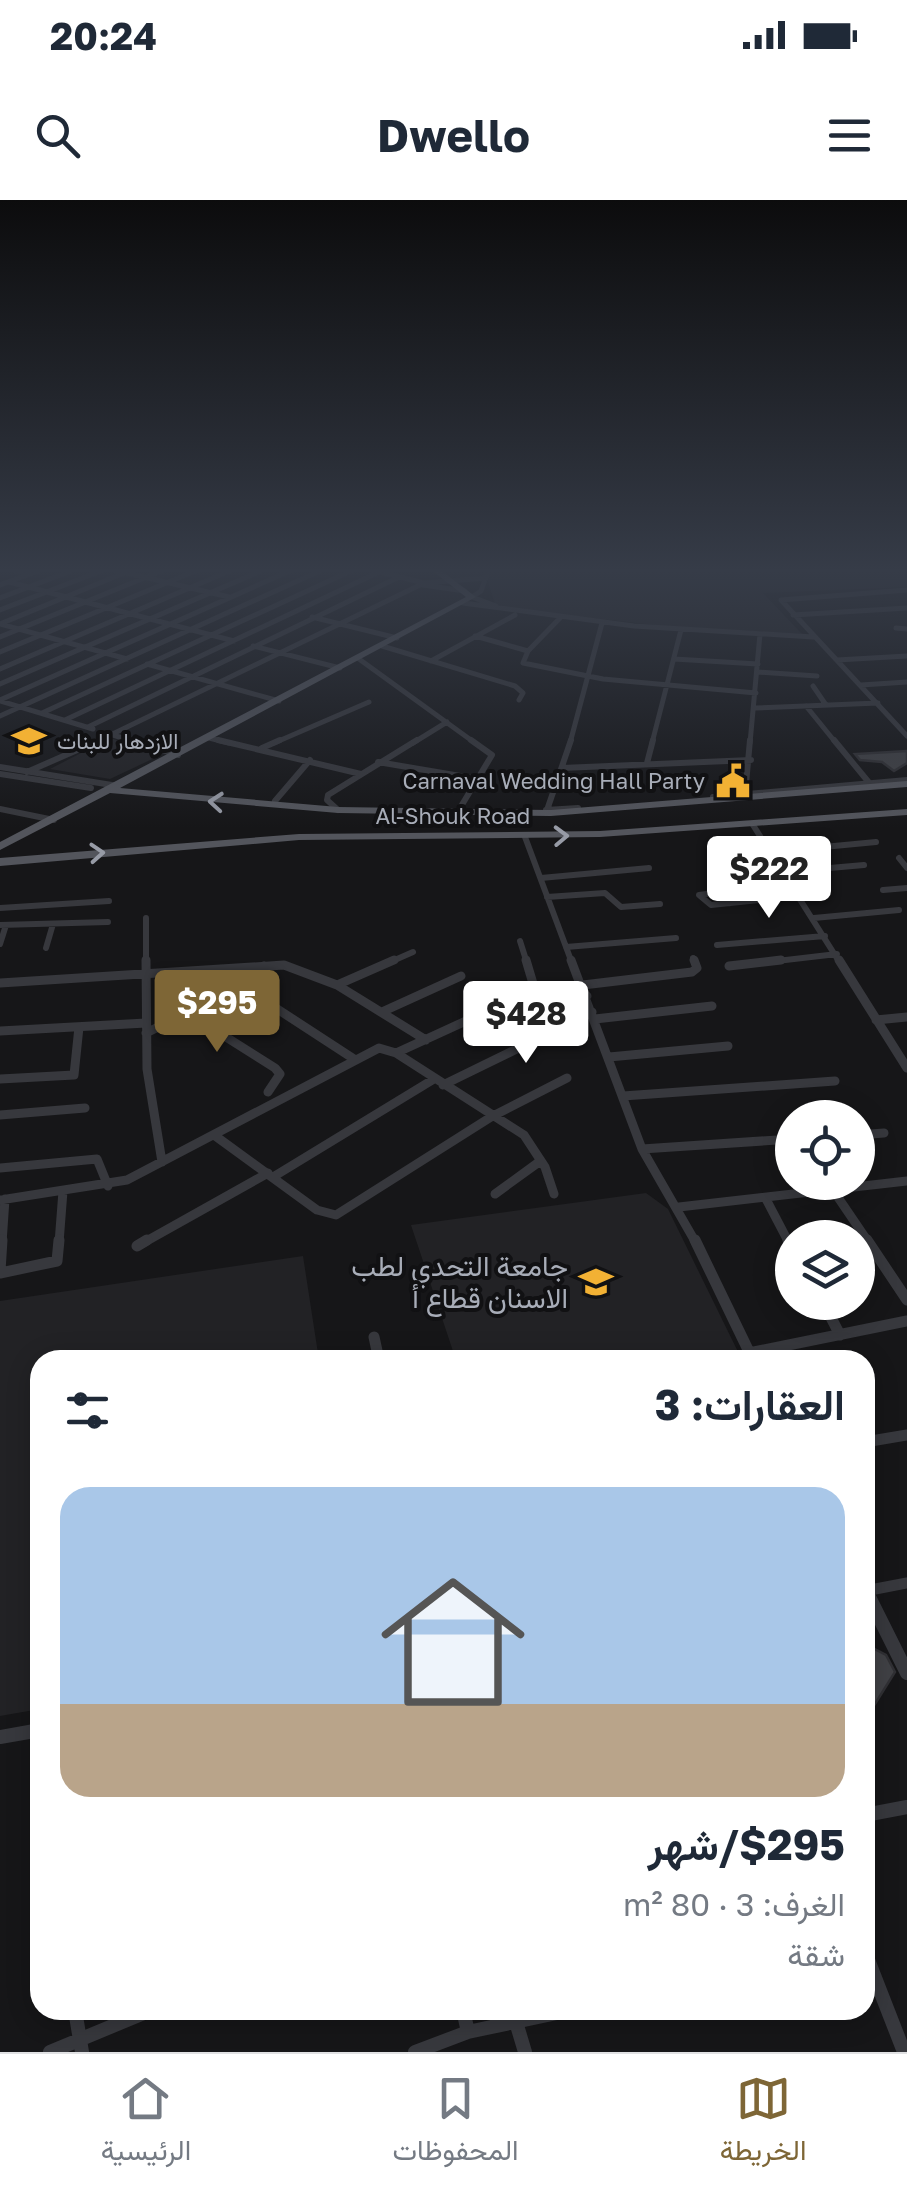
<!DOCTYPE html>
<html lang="ar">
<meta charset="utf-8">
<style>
:root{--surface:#fff;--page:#f6f6f7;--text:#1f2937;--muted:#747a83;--line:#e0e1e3;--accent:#7e6636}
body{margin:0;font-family:"Golos Text",Vazirmatn,sans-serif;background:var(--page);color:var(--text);direction:rtl;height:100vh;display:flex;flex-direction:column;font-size:38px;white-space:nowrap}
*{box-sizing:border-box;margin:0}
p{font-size:32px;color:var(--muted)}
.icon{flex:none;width:55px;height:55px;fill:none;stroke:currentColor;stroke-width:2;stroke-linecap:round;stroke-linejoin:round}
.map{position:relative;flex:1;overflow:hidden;direction:ltr}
.sheet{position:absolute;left:30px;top:1150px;width:845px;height:670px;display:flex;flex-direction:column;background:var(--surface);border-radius:30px;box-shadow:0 5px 25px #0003;direction:rtl}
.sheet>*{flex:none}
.controls{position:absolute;left:775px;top:900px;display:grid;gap:20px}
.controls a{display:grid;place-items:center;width:100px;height:100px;border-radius:50%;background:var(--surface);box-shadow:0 5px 25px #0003;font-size:50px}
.price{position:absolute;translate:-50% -85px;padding:0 22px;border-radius:10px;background:#fff;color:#222;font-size:32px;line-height:65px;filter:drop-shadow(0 2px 5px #0008)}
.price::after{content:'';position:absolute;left:50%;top:60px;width:30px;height:22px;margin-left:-15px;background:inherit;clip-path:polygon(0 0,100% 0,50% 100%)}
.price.active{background:var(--accent);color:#fff}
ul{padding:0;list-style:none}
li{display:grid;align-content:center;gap:20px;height:530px;padding:0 30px}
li+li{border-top:2px solid var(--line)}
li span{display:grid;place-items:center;height:310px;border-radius:30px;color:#555}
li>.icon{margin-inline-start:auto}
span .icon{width:180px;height:180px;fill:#fffc;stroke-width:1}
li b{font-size:42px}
h2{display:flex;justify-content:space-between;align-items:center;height:120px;padding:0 30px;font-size:42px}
.status{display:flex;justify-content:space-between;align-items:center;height:70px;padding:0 50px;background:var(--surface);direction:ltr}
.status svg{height:28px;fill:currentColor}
header{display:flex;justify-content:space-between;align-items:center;height:130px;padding:0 30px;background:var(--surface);font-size:45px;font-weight:700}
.tab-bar{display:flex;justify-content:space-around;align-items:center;height:140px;border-top:2px solid var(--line);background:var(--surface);font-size:28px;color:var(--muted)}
.tab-bar a{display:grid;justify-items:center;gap:5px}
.tab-bar .active{color:var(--accent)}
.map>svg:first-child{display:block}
.built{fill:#222225}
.building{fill:#404145;stroke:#303034;stroke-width:2.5}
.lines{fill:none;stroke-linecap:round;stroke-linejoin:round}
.minor-far4{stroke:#37383d;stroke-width:5}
.minor-far3{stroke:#37383d;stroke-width:6}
.minor-far2{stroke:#37383d;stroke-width:9}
.minor-far1{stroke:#37383d;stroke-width:11}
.minor{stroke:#37383d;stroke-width:14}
.primary{fill:#53555c;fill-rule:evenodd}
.oneway{stroke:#979ba6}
.labels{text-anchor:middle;stroke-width:8;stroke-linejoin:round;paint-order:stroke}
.far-poi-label{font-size:22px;fill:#a8adb8;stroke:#111113;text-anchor:start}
.far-street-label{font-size:22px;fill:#a8adb8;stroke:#111113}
.poi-label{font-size:28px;fill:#a8adb8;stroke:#111113;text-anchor:end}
</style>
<div class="status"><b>20:24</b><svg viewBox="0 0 49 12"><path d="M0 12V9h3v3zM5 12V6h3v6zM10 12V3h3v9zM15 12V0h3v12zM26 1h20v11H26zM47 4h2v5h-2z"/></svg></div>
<header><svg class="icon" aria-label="menu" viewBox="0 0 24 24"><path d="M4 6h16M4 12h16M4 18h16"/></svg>Dwello<svg class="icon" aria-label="search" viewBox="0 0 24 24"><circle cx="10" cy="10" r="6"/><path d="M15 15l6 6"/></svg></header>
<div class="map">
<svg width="907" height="1852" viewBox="0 0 907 1852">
<rect width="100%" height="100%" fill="#161618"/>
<path class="built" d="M434,369H907V387L763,393L802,434L663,426L522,410L495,404L487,378L451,380Z
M110,538L163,554L110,579L50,569Z
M646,993L668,1009L742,1160H456L411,1025Z
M303,1056L319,1160H40V1509L0,1516V1101Z"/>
<path class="building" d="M907,551V563L894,571L882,562L860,560L855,554Z
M865,1444L886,1455L895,1472L875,1504L865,1497Z"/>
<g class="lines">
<path class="minor-far4" d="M9,369L30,374
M110,369L229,397
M368,369L424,383L486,378
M489,369L481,391L472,397L496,406
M9,382L234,441
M0,385L44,369
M423,385L465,391
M907,390L781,400L907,536
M0,398L76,369
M463,403L634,426L813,437
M0,410L106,369
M793,415L907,408
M312,417L397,438
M560,418L528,451L523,463L603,479L756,493
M0,424L127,459
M0,424L124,373
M896,428L907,429
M475,436L528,451
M0,437L166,369
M253,446L340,468
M382,446L515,486L523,493L519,500
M0,452L200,369
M359,459L475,543
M674,459L758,464
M837,460L907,456
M431,461L515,415
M147,464L279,501
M0,469L234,369
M758,472L817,476
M0,484L265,369
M861,485L907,482
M813,486L826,505
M0,500L294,369
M0,501L93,529
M806,506L836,543
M755,508L878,503
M42,513L355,369
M0,516L324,369
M65,520L379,372
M88,527L399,377
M113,535L138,543
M209,538L229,543
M94,543L424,383
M274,543L369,502
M413,543L447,522
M570,543L602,423
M652,543L681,430
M750,543L760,434"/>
<path class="minor-far3" d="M130,540L178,555
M218,540L361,574
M834,540L871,585
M262,548L280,540
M378,562L478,579
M647,563L653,540
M0,567L118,586
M562,568L751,560
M27,572L100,540
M0,574L91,588
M745,595L750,540
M713,597L907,580
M275,601L310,560
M0,609L54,620
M338,610L327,600L328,595L417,540
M546,610L578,608
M457,613L492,555L471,540
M546,613L571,540
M753,625L840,763
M525,637L572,763
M771,652L876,642
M899,658L907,668
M784,672L864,665
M541,678L649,668
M883,690L907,688
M547,697L605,693L621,707L660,704
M730,703L721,692L699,695L711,705L799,696
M0,708L109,701
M146,718V763
M814,718L899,710
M0,725L108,722
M520,741L527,763
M0,744L6,725
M717,745L825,736
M566,747L676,738
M46,748L53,724
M693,758L695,763
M388,763L413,752
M759,763L837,754"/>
<path class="minor-far2" d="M146,760L147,869L162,962
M526,760L537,797L587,796
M571,760L642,949L696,1043
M839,760L907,868
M729,766L781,760
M0,783L284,765L337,785L426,840
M337,785L394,760
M583,785L692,772L697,768L694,760
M242,786L354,859
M384,811L461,776
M188,813L275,868L280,874L268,892
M595,819L712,806
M876,820L907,817
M0,831L146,823
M146,833L242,786L264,766
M396,853L503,804
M609,857L728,846
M0,879L74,875L79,827
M443,885L592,812
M623,896L835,881
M0,915L85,908
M214,935L317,1010L336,1015L491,917L567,878
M858,935L884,933
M642,949L792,939
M0,968L97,959L108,986
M273,977L434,879
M833,990L869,1043
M495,994L539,962
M766,999L789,1043
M0,1000L127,980L379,848L396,853L524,935L545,967L554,994
M679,1007L907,981
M2,1043L5,999
M59,1043L63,991
M143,1043L268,973"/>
<path class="minor-far1" d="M695,1040L753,1160
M788,1040L792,1048
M867,1040L907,1100
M137,1046L147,1040
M0,1071L2,1040
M0,1073L57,1061L59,1040
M823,1102L840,1135
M374,1137L379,1160
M749,1153L907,1121
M865,1242L907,1235
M865,1388L871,1399
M865,1391L907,1383"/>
<path class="minor" d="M869,1397L907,1473
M0,1537L40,1530
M865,1615L907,1607
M865,1752L904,1852
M75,1810L82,1852
M463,1810L468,1832L571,1810
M516,1822L525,1852
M50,1852L151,1810
M415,1852L468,1832"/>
<path class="primary" d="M430,369H439L476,397L120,588L338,607L551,610L907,581V587L551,616L338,613L110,593L0,650V642L466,397Z
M907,609V615L600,637L299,640L0,666V658L299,634L600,631Z"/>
</g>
<defs><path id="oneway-chevron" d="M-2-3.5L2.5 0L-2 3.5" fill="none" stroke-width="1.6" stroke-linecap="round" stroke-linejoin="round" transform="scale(2.5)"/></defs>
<g class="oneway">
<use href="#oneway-chevron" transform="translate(216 602) rotate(-175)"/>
<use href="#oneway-chevron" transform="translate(561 636) rotate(-2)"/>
<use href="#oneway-chevron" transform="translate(97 653) rotate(-4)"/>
</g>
<linearGradient id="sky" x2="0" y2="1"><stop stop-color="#0c0c0d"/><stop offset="0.59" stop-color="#363c48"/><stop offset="1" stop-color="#363c48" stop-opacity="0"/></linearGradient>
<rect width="907" height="628" fill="url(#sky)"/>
<defs>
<g id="school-bare" transform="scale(2.7)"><path d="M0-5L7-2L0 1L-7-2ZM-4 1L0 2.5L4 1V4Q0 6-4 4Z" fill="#f2b134" stroke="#111113" stroke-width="2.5" paint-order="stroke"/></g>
<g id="civic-bare" transform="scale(2.7)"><path d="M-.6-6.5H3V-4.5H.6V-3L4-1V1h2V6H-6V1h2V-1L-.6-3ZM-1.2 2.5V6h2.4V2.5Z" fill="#f2b134" stroke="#111113" stroke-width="2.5" paint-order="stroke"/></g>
<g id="university-bare" transform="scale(2.7)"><path d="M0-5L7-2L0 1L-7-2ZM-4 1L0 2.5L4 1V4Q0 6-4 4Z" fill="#f2b134" stroke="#111113" stroke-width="2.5" paint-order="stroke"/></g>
</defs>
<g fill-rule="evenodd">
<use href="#school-bare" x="29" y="541"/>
<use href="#civic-bare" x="733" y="581"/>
<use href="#university-bare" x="596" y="1082"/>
</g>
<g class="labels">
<g class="far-poi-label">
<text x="57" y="549">الازدهار للبنات</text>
<text x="705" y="589" text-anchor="end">Carnaval Wedding Hall Party</text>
</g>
<g class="far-street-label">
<text x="453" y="624">Al-Shouk Road</text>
</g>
<g class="poi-label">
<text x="568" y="1076">جامعة التحدي لطب<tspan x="568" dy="32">الاسنان قطاع أ</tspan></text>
</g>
</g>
</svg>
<div class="controls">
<a><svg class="icon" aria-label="locate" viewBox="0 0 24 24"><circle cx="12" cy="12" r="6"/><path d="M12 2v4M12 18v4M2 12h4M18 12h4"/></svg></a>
<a><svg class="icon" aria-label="layers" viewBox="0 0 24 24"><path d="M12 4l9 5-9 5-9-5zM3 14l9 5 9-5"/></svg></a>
</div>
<b class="price" style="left:769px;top:721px">$222</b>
<b class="price active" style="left:217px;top:855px">$295</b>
<b class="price" style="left:526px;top:866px">$428</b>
<section class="sheet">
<h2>العقارات: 3<svg class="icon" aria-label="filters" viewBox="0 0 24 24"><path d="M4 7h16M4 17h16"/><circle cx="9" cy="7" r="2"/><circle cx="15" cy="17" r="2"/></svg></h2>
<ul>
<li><span style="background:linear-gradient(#a9c7e8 70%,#b9a48a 0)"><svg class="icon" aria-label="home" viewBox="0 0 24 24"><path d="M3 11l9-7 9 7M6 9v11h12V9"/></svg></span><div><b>$295/شهر</b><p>الغرف: 3 · 80 m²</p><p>شقة</p></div></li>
</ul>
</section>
</div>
<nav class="tab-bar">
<a class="active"><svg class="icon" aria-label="map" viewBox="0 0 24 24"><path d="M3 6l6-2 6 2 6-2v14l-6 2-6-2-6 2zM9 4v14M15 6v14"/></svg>الخريطة</a>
<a><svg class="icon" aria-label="saved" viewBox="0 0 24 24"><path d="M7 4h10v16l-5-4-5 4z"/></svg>المحفوظات</a>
<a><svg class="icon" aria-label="home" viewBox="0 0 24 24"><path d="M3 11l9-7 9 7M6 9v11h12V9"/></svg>الرئيسية</a>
</nav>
